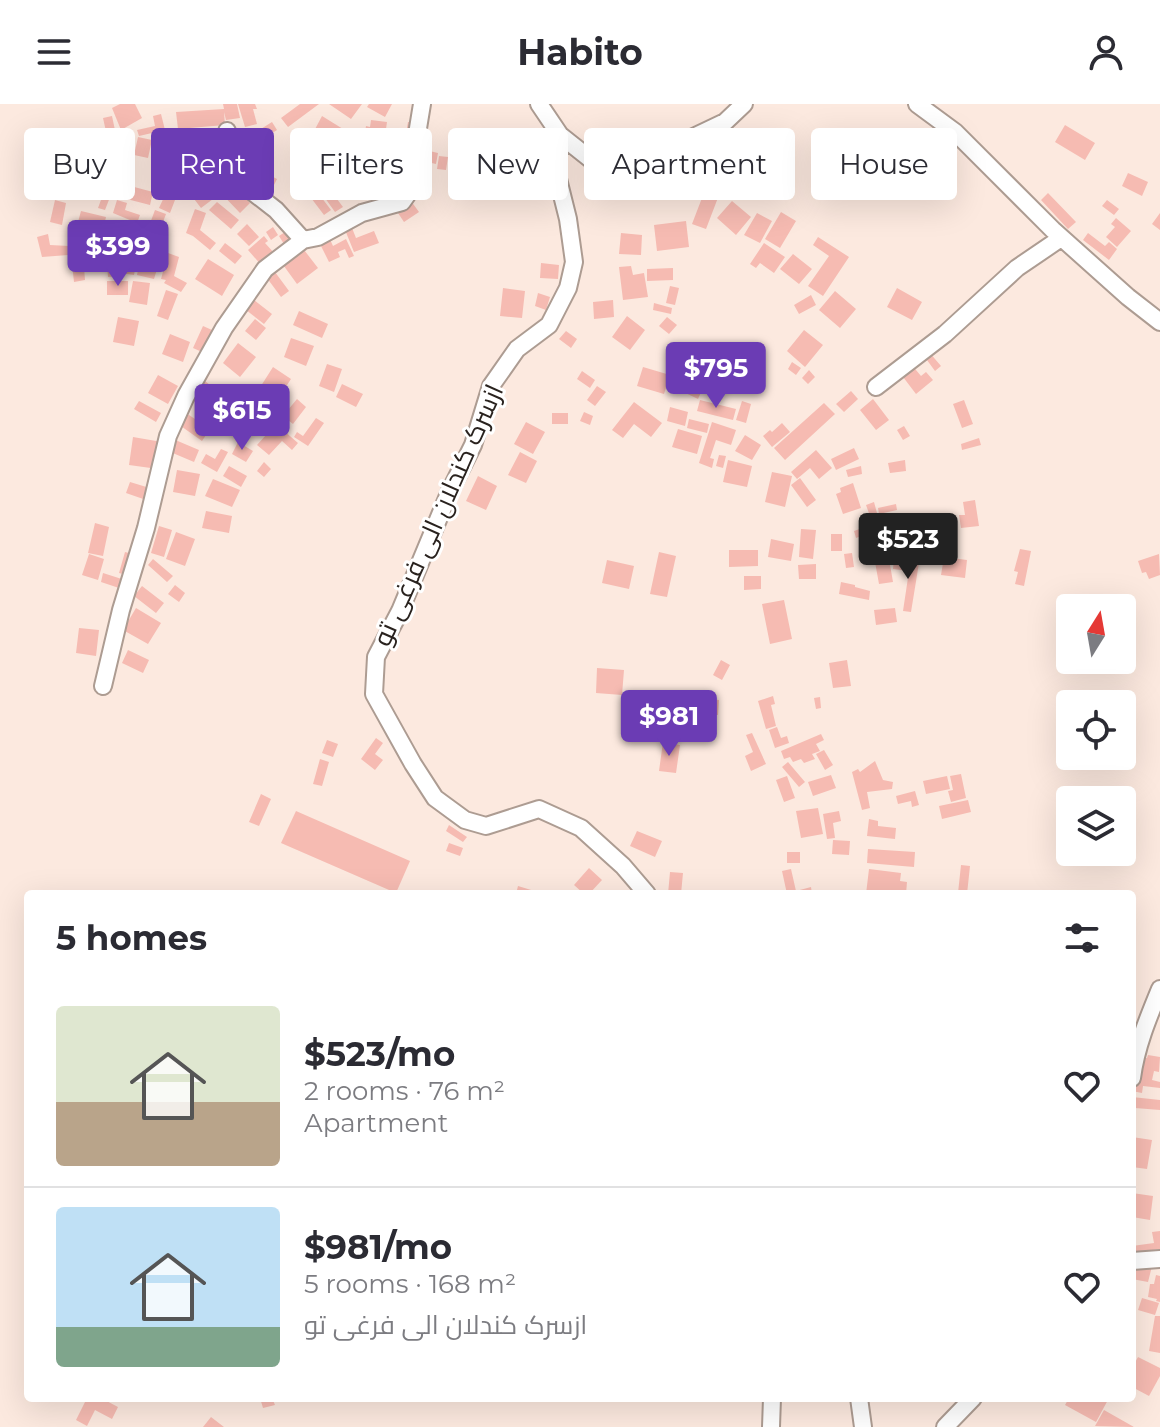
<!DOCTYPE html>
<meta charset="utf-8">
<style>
:root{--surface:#fff;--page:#f7f7f7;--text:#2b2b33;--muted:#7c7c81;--line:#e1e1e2;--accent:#6b3cb4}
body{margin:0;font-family:Montserrat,Cairo,sans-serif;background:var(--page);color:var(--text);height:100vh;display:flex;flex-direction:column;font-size:30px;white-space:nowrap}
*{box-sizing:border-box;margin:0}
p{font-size:26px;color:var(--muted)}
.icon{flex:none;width:44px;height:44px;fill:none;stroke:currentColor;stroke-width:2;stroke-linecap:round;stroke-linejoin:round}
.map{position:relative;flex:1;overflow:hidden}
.details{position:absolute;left:24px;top:786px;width:1112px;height:512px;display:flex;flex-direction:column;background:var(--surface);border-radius:8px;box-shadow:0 8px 32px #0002}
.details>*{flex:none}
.guide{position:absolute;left:24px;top:24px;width:1112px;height:72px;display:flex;gap:16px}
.needle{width:52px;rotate:11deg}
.tools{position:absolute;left:1056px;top:490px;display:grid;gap:16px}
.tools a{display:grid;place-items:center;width:80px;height:80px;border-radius:8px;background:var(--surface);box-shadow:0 8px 32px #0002;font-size:40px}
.price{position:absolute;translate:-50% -68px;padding:0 18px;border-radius:8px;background:var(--accent);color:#fff;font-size:26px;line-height:52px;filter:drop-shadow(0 2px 4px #0008)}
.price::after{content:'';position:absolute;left:50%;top:48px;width:24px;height:18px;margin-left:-12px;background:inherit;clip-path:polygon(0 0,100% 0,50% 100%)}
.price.current{background:#222;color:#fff}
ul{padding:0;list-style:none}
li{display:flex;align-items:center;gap:24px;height:200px;padding:0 32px}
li+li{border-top:2px solid var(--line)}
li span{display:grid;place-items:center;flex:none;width:224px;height:160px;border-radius:8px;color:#555}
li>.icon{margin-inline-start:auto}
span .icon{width:96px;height:96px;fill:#fffc;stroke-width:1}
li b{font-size:34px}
h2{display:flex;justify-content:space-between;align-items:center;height:96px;padding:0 32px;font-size:34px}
.tag{padding:0 28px;border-radius:8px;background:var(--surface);box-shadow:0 8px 32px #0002;font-size:28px;line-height:72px}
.tag.current{background:var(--accent);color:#fff}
header{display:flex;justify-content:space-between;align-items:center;height:104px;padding:0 32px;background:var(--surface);font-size:36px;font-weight:700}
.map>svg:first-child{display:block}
.building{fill:#f6bbb2}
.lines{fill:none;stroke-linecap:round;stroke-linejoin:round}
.minor-casing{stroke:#ad9c92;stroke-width:20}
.minor{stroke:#fff;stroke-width:16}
.labels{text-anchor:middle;stroke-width:6;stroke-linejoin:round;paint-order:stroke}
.street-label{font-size:26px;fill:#29221e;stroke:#fff}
</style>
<header><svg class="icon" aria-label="menu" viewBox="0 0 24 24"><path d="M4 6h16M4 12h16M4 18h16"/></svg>Habito<svg class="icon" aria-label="person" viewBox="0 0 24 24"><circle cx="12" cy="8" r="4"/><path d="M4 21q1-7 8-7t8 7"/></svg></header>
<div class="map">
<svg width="1160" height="1323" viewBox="0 0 1160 1323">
<rect width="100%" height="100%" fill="#fce9df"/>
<path class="building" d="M120,0H135L142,14L121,26L112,4Z
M223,0H237L240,14L226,16L224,8L225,21L178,25L176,8L224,5Z
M238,0H255L257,5H253L257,20L245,23Z
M300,0H319L288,23L281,14Z
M329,0H362L351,15Z
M369,0H392L385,13L367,3Z
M161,10L165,26L139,32L137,26L155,22L153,12Z
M112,12L116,31L107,32L103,14Z
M322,12L343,25L333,41L313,29Z
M371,16L387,18L384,39L364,36L366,22L370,23Z
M272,18L277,26L253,41L248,33Z
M408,18L417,19L412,46L394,43V38L404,40Z
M1065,21L1095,39L1085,56L1055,38Z
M188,29L203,35L199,44L195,42L189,55L179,51Z
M138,33L152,36L148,54L134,51Z
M369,40L387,42L386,51L380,50L378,62L366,60Z
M328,45L343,60L330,72L315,57Z
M421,45L438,49L436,60L418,56Z
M439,52L448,53L446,66L437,65Z
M239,55L277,75L273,83L235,63Z
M450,56L477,61L475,73L448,69Z
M174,57L187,63L178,80L165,74Z
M356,58L371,77L347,96L332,76Z
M634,59L643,63L641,68L657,76L652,86L627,74Z
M383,67L391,68L389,84L381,83Z
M1128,69L1148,78L1142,92L1122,82Z
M710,73L724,78L706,125L692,120Z
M322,75L343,103L335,108L315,80Z
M227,76L250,99L240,109L217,85Z
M420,77L431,79L428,94L417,92Z
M208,79L217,92L201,104L191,91Z
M123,80L153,88L150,101L119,93Z
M312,81L331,106L324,111L305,86Z
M105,85L112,88L105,106L98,104Z
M1048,89L1076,118L1068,125L1041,96Z
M165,91L175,96L170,109L159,104Z
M55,96L66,99L62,121L50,118Z
M117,96L127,99L125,106L140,111L137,119L113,109Z
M1107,96L1119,105L1114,111L1102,102Z
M411,97L419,108L404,118L396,106Z
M732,97L751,113L736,131L717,114Z
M217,98L239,116L231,125L209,106Z
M195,105L206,109L200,126L216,139L210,146L193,132L186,129Z
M155,106L166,110L160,126L149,122Z
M81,107L106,113L103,126L87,122L84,132L75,129Z
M781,108L796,117L780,144L765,135Z
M757,109L772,117L760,139L744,131Z
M1160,109V126L1152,120Z
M1116,114L1131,127L1117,143L1106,133L1115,123L1111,120Z
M109,117L120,118L118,142L107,141Z
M686,117L689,143L657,147L654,121Z
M125,119L139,123L137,134L122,131Z
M350,119L356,134L374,127L379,139L354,148L343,121Z
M247,120L259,133L249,142L237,130Z
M273,123L278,131L271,136L266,128Z
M288,126L293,134L284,140L279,132Z
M145,127L168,132L162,156L139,150Z
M621,129L642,131L641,151L619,150Z
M1088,129L1105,142L1109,138L1117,145L1109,156L1083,136Z
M48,130L50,141L69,142L68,151L42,153L37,133Z
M328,131L333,142L346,135L354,152L349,154L345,145L338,148L340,153L329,158L318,136Z
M264,132L268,137L265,139L275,150L262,162L248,146Z
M82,133L103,135V147L82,145Z
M818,133L849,153L823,192L808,182L829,152L813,141Z
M225,139L242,152L235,160L219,147Z
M764,139L785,153L774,169L760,159L756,164L750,160Z
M301,142L318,164L297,180L281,158Z
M116,147L118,172L108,173L106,148Z
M124,148L138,151L134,171L120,169Z
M83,149L85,176L74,178L71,151Z
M168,149L179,153L174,172L187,179L181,188L164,179L166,176L161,175Z
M793,150L812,165L799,180L780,165Z
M208,155L234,171L222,192L195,175Z
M541,159L559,161L558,175L540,174Z
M139,161L157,165L154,175L137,171Z
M631,162L633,171L644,169L648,193L623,196L619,163Z
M673,164V176L647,177V165Z
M275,168L289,187L281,193L267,174Z
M107,177H128V191H107Z
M133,177L150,179L147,201L129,198Z
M670,182L679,184L675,201L666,199Z
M503,184L525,187L522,214L500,212Z
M897,184L922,198L912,216L887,203Z
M166,186L178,190L168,216L157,212Z
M835,187L856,205L840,224L819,206Z
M538,189L550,193L546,206L535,202Z
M811,191L816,201L799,210L794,201Z
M249,192L272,210L264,220L241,202Z
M613,196L614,213L594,215L593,198Z
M654,199L672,204L671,210L653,206Z
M299,207L328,220L322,234L293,221Z
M627,212L645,226L630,246L612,233Z
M118,213L139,217L134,242L113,238Z
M667,213L677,221L669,230L659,222Z
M255,215L266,224L256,236L245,227Z
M203,222L212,226L202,248L193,244Z
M804,226L823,241L805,263L787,247Z
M566,227L577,235L571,244L559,235Z
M170,230L190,238L183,258L162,250Z
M291,234L314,242L306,262L284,253Z
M238,239L256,253L240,273L223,259Z
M929,248L941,262L935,267L924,252Z
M792,258L801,264L796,271L788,265Z
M327,260L342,265L334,288L319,282Z
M911,260L921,272L926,268L933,276L916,290L900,269Z
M273,263L291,275L277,296L259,285Z
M643,263L670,271L664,290L637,282Z
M809,266L815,273L808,280L802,274Z
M582,267L595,276L590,284L577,275Z
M158,271L178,282L168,300L148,289Z
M676,274L702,286L698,295L671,282Z
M205,277L221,290L207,308L191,295Z
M342,280L363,290L356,303L336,293Z
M597,282L606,288L595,302L587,296Z
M851,287L858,295L844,308L836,300Z
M245,295L273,312L260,332L233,315Z
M297,295L306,303L293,320L283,312Z
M873,295L889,316L876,326L860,306Z
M700,296L736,305L733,316L697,307Z
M964,296L973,320L962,324L953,300Z
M139,297L161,309L156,318L134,305Z
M742,297L751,300L746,319L736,316Z
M634,298L662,319L651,333L634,320L623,334L612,326Z
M824,299L835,310L785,356L774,344Z
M670,303L688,308L685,322L667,317Z
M584,308L593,312L590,321L580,317Z
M186,309L210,325L202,337L178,320Z
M552,309H568V320H552Z
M316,314L324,319L308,342L294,333L297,328L303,332Z
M689,315L709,320L707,329L687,324Z
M526,318L545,328L533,350L514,340Z
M712,318L736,326L731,341L716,336L710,354L714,355L712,364L699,359Z
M782,319L790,328L772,343L763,332L770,326L772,328Z
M276,320L298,339L292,346L282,337L269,351L257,341Z
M904,322L910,332L903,336L897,326Z
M678,325L702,332L697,350L672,343Z
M745,331L761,341L752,356L735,347Z
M133,333L162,338L158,365L129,361Z
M979,334L981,341L962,346L961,340Z
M173,335L199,346L194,358L168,347Z
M238,338L253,347L246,358L232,350Z
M854,344L859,355L836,366L831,355Z
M221,345L228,348L217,368L201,359L206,350L215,355Z
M816,346L832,364L819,375L810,364L797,375L791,368Z
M520,348L537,357L526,379L508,371Z
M719,351L726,352L723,364L716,362Z
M728,356L752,362L747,383L723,378Z
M905,356L906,367L890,369L888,359Z
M264,358L271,365L264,373L257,367Z
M229,362L247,372L241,383L223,372Z
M861,362L862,370L848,373L846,366Z
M177,366L200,370L195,392L173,388Z
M772,368L792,372L785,403L765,398Z
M478,372L497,382L486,406L466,397Z
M800,374L816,396L807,403L791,381Z
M213,375L240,386L232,403L205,392Z
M130,378L153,385L149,397L126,389Z
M853,379L861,404L843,410L836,390L841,388L840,384Z
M975,396L979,422L961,424L959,411H965L963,398Z
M874,398L877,409L870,412L866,401Z
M896,400L897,406L879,410L878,404Z
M206,407L232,412L229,429L202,424Z
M917,413L921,440L888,445L883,417L890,416V420L899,419L900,427L908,425L907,419L911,418L910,414Z
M879,418L884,436L873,439L877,449L871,451L864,431L856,434L854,427L865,423L866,428L870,427L868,421Z
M95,419L109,423L103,452L88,449Z
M159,422L172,426L164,453L151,449Z
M801,425L816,426L813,455L799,453Z
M176,428L195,435L185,462L166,455Z
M831,430H842V447H831Z
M771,435L794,440L791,457L768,453Z
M1020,445L1031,447L1024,482L1015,480L1018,468L1014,467Z
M729,446H758V462L729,463Z
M125,448L133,450L127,471L119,469Z
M659,448L676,452L667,493L650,490Z
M852,449L854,463L846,464L844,450Z
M89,450L104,455L98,476L82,471Z
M1159,450L1160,471L1149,475L1146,468L1142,469L1138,457Z
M944,453L967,456L965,474L941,471Z
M153,455L173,472L167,478L148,461Z
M889,455L893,478L879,480L875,458Z
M894,455L919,459L911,508L903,507L909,467L893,465Z
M607,456L634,462L629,485L602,479Z
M816,460V475H799L798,461Z
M103,469L128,477L125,486L101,478Z
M744,472H761V485L744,486Z
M841,478L855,481V483L870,487L869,496L839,490Z
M175,481L185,489L179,498L168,490Z
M142,482L164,499L156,509L134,492Z
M784,496L792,535L770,540L762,500Z
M136,504L161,519L148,540L123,526Z
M895,504L897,518L876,521L874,506Z
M79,524L99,526L96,552L76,549Z
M128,546L149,556L143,569L122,559Z
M721,556L730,561L722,576L713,571Z
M847,556L851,582L833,584L829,559Z
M597,564L624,566L622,591L596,589Z
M654,589L670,590L669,602L652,600Z
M773,592L775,600L771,601L776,622L766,625L758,597Z
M820,593L821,604L816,605L814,594Z
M694,594L719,596L718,611L694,610Z
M677,617L694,620L691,637L675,634Z
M777,623L781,634L787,632L789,639L775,644L769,626Z
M752,629L766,660L751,667L745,652L753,648L746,631Z
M821,630L824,636L816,640L820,647L812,650L815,655L804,659L801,655L793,658L790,653L784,655L781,647Z
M376,634L383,639L375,650L383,656L375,666L361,655Z
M327,636L338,640L333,653L322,649Z
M663,638L680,641L676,669L659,667Z
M824,646L833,661L825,666L816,650Z
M320,655L329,658L322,682L313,680Z
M875,657L883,676L893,678L892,685L867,688L870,704L862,706L852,668L858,665L860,668Z
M788,658L805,678L799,683L782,663Z
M961,670L966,694L951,698L948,687L953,686L950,672Z
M831,671L836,684L813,692L808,678Z
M787,672L795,694L784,698L776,676Z
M947,672L950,685L926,690L923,677Z
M915,687L919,701L912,703L911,697L898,700L896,692Z
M261,690L271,695L259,722L249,718Z
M968,696L971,708L942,715L939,702Z
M818,704L823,730L801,734L796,707Z
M296,707L410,757L396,789L281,739Z
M839,707L841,717L833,719L835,734L827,735L823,710Z
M869,715L878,717V722L896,724L895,735L867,732Z
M449,721L467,733L463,738L446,727Z
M637,727L662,737L655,753L630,742Z
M833,736L850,737L849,751L832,750Z
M449,739L463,744L460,752L446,747Z
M868,745L915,748L914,763L867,759Z
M787,748H800V759H787Z
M961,761L970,762L967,790L958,789Z
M589,764L602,776L589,790H584L574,781Z
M791,765L796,787L811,783L812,790H787L782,767Z
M869,765L901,769L900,777L907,778L906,790H866Z
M670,768L683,769L681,790H668Z
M518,782L541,789L540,790H516Z
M1148,951L1160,953L1159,968L1154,967L1152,976L1160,978V984L1143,982L1142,989L1132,987L1138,953L1147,954Z
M1132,993L1160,996V1006L1135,1004L1134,1017H1132Z
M1132,1033L1152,1036L1147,1065L1132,1063Z
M1132,1089L1153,1092L1150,1116L1132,1113Z
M1160,1127V1145L1132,1149V1142L1154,1139L1152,1128Z
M1153,1158L1148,1178L1132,1175V1161Z
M1156,1171L1160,1172V1198L1156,1197L1157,1195L1148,1193L1150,1180H1154Z
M1142,1194L1159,1199L1155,1211L1138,1206Z
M1155,1212H1160V1249L1149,1247Z
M1138,1253L1160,1264V1272L1149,1292L1132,1283V1264Z
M87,1294H101L118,1303L112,1315L95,1306L87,1322L76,1316Z
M260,1294H272L275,1301L263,1304Z
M1069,1294L1082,1295L1109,1294L1096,1318L1065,1301Z
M1104,1306L1134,1323L1095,1322Z
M211,1313L224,1323H203Z"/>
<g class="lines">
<g class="minor-casing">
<path id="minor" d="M539,0L560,31L599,62L616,64L683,38L725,18L744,0
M917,0L955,28L1053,126L1128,193L1160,218
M227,27L225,49L229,66L245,82L276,106L303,136
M560,31L556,67L568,115L574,158L568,184L549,221L517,245L491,282L473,341L450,387L400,507L376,553L374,590L413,660L435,694L465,716L486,722L539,705L581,724L623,762L647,790
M876,283L945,230L1017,164L1061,134
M103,582L121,506L146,424L168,332L186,292L224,224L265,165L303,136L318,133L362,109L402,98L407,91L422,0
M1132,974C1136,943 1148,914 1160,885
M1132,1157L1160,1155
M859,1294L863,1323
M771,1323L772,1294
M945,1323L973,1294"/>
</g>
<use href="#minor" class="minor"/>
</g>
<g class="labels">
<g class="street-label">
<text transform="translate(438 411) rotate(-66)" y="9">ازسرک کندلان الی فرغی تو</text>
</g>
</g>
</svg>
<div class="tools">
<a><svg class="needle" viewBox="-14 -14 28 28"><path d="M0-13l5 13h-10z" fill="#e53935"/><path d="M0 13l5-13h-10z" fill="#7c7c81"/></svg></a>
<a><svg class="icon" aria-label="locate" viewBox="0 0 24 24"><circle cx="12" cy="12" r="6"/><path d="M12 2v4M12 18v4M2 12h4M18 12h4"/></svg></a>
<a><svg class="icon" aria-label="layers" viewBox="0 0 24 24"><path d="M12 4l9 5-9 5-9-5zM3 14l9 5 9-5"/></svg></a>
</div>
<b class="price" style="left:118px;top:184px">$399</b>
<b class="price" style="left:716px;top:306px">$795</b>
<b class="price" style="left:242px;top:348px">$615</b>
<b class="price current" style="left:908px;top:477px">$523</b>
<b class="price" style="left:669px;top:654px">$981</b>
<div class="guide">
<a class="tag">Buy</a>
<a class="tag current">Rent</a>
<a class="tag">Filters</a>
<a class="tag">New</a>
<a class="tag">Apartment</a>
<a class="tag">House</a>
</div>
<section class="details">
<h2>5 homes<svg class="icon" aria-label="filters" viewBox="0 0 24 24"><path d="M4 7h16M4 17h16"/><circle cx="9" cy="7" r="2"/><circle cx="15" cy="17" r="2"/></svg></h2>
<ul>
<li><span style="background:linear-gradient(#dfe7d0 60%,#b9a48a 0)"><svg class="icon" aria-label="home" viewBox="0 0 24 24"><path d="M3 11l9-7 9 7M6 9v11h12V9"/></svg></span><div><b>$523/mo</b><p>2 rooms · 76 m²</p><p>Apartment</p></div><svg class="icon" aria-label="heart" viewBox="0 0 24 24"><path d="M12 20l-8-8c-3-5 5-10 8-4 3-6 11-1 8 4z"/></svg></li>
<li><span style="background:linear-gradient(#bfe0f5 75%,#7fa58c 0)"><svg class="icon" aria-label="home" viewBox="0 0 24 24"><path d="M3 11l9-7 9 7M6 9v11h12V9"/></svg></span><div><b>$981/mo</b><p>5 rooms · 168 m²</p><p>ازسرک کندلان الی فرغی تو</p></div><svg class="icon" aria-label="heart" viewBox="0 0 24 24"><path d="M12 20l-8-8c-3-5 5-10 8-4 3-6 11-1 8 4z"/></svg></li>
</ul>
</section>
</div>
